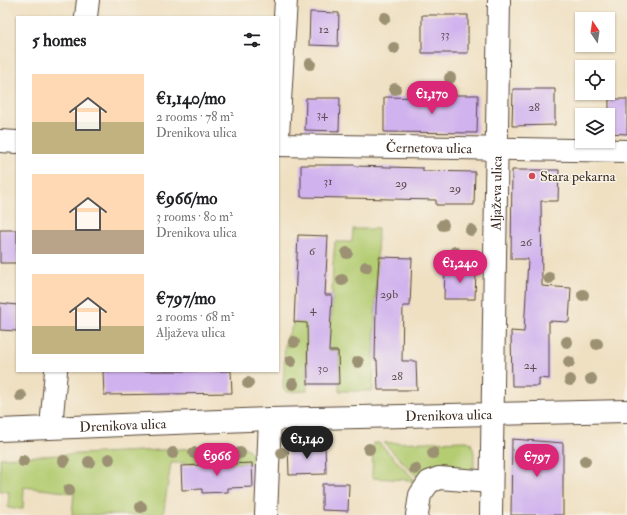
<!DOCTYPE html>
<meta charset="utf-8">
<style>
:root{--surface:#fff;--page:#f6f6f6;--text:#202124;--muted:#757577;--accent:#db2777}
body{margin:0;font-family:"IM FELL Double Pica",serif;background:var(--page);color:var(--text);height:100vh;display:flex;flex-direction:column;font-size:15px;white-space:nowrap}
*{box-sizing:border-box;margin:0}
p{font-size:13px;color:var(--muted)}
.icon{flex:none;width:22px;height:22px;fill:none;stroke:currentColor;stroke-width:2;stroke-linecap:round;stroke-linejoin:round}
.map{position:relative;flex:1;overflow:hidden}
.panel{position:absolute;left:16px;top:16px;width:263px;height:356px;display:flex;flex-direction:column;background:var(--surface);border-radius:0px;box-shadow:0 1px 3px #0004}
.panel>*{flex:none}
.needle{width:26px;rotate:347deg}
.buttons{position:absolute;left:575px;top:12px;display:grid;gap:8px}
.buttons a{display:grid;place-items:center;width:40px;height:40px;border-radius:0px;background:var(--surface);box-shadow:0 1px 3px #0004;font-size:20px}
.price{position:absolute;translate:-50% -34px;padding:0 9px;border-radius:14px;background:var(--accent);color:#fff;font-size:13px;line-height:26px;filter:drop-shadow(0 1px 2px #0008)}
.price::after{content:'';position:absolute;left:50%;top:24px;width:12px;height:9px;margin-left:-6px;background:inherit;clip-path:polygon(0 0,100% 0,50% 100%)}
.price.selected{background:#222;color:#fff}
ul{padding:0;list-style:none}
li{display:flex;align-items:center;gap:12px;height:100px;padding:0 16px}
li span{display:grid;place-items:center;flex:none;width:112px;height:80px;border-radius:0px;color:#555}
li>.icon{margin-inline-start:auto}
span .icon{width:48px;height:48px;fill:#fffc;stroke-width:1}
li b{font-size:17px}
h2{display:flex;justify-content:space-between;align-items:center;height:48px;padding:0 16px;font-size:17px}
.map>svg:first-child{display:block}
.green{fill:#b4cc72;stroke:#787b48}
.building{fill:#d0b2ee}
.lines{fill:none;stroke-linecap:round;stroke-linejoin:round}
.minor-casing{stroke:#564537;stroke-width:24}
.major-casing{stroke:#564537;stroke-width:24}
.minor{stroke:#fff;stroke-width:22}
.major{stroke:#fff;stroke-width:22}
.tree{fill:#9c9273}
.poi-dot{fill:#d1495b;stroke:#f7f3e8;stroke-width:1.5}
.labels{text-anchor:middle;stroke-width:3;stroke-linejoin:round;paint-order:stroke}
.number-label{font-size:12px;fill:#604c52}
.street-label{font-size:14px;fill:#3b2a1e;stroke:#f7f3e8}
.poi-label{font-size:14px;fill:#3b2a1e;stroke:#f7f3e8;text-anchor:start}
</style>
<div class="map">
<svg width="627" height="515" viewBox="0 0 627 515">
<rect width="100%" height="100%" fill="#f7f3e8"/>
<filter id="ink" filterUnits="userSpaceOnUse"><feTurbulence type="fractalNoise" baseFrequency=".025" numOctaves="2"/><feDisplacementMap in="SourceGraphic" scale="8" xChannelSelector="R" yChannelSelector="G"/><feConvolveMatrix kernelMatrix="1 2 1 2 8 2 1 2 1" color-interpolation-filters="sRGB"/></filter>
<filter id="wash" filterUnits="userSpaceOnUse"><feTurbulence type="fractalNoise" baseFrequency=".012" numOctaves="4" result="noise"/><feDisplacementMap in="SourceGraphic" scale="16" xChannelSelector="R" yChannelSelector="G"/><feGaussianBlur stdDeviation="0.9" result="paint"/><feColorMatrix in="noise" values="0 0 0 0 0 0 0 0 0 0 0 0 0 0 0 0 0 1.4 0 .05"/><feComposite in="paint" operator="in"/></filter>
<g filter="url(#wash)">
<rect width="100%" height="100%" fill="#efe0c2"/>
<path class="green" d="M353,229H378L373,391H339V350L306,351L307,391L287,392L283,388L285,343L294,322L331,323L333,264L335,242H352Z
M467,441L471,443L474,452V470L419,479L384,443Z
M373,443H379L417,482L412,493V480L372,478Z
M241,446C251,449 253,453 252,463H171L163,515H72L74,493L24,487L23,509L8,508L9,492L0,491V458Z"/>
<g id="blocks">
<path class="building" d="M310,12L339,13L338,46L309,45Z
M422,15H468V53H422Z
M513,89H555V125L512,126Z
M445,95H478L477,133L384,132V97L445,98Z
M306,98H340L339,131L305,130Z
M609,99H627V134L609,133Z
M301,165H355V166L423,168V171L475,172L474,205H436V200L301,197Z
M512,170H559L558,201H541L542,286L571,288L569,322L549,321V379L539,378V386H512L511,331L524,332L528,259H511Z
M0,230H17V263H0Z
M298,235L328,236L325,295H332L329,351H338L339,384H308L307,323L294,322Z
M379,257L412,258L410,306H403L402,361H416L417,390H378L377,360H375L376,307Z
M445,269L476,270L475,299H444Z
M0,303L17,305V331L0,330Z
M103,371H231L232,393L104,395Z
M512,439L563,443V515H511Z
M325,444L326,474L289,475L288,445Z
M252,463L253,487L228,488V492L202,493V489L182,490L181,466Z
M322,484H349L348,511L322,510Z"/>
</g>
</g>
<g filter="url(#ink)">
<use href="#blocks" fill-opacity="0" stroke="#564537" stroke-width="1"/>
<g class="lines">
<g class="minor-casing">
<g id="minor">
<path d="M86,17L88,0"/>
<path d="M278,135L286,0"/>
<path d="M0,141L17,142"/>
<path id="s1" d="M278,145L627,151"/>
<path d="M51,427L56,371"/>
<path d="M266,515L270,419"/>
<path d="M417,515L420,495L429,482L439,478L491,482"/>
<path id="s2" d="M491,515L499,0"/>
</g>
</g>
<g class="major-casing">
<g id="major">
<path id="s3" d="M0,430L270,419L627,411"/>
</g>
</g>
<use href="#minor" class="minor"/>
<use href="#major" class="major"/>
</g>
<g class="tree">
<circle cx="385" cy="18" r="6"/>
<circle cx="394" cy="48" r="6"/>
<circle cx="310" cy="64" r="6"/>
<circle cx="450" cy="78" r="6"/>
<circle cx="395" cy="89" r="6"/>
<circle cx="443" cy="225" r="6"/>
<circle cx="471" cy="230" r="6"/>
<circle cx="455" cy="252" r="6"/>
<circle cx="347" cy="253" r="6"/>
<circle cx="366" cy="267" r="6"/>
<circle cx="549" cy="278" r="6"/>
<circle cx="342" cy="280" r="6"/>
<circle cx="583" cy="295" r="6"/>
<circle cx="294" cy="342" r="6"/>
<circle cx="567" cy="342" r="6"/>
<circle cx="597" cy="344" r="6"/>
<circle cx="291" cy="361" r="6"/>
<circle cx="358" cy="362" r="6"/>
<circle cx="569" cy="362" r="6"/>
<circle cx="591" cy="379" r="6"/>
<circle cx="570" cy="380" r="6"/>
<circle cx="248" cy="383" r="6"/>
<circle cx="293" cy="384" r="6"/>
<circle cx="21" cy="396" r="6"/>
<circle cx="369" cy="449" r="6"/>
<circle cx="215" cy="452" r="6"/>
<circle cx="173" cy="453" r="6"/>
<circle cx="194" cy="453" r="6"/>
<circle cx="240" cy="453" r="6"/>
<circle cx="282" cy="453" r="6"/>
<circle cx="433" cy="453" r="6"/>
<circle cx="109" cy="459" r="6"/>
<circle cx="23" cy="461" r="6"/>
<circle cx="64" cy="461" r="6"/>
<circle cx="585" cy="461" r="6"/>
<circle cx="89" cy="462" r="6"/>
<circle cx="415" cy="469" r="6"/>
<circle cx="69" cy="490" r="6"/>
<circle cx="141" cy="507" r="6"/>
</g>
</g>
<circle class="poi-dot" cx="532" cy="176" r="4"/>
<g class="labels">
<g class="number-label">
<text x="324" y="33">12</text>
<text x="445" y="38">33</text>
<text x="534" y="111">28</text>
<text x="322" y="118">34</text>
<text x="328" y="185">31</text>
<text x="401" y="187">29</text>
<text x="455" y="192">29</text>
<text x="526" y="246">26</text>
<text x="312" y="255">6</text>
<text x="389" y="298">29b</text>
<text x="313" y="313">4</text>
<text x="530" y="369">24</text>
<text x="323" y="372">30</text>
<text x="397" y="380">28</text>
</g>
<g class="street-label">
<text dy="5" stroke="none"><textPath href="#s1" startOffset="151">Černetova ulica</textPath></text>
<text dy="5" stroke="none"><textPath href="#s2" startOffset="322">Aljaževa ulica</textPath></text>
<text dy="5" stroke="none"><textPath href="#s3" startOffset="449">Drenikova ulica</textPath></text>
<text dy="5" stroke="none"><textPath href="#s3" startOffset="123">Drenikova ulica</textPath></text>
</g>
<g class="poi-label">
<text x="540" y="181">Stara pekarna</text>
</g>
</g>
</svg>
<div class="buttons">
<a><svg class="needle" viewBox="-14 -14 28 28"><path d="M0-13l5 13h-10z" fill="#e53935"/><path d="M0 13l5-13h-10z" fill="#757577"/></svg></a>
<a><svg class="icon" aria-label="locate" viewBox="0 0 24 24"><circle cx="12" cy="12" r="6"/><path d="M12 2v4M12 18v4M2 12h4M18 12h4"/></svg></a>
<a><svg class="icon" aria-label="layers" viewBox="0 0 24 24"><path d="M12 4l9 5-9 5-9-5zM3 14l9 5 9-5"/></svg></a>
</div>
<b class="price" style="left:432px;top:115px">€1,170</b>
<b class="price" style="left:460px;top:284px">€1,240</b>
<b class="price selected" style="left:307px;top:460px">€1,140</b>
<b class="price" style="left:217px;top:477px">€966</b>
<b class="price" style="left:537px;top:478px">€797</b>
<section class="panel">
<h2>5 homes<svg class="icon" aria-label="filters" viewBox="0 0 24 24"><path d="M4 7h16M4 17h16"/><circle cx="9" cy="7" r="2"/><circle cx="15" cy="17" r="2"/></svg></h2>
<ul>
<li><span style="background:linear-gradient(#ffd9b3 60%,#c2b280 0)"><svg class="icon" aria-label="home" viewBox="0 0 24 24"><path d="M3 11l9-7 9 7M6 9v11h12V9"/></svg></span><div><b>€1,140/mo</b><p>2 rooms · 78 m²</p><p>Drenikova ulica</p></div></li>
<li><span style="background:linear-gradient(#ffd9b3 70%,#b9a48a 0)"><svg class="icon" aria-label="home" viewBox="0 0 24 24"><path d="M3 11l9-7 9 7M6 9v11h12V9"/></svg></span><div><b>€966/mo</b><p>3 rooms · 80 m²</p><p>Drenikova ulica</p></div></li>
<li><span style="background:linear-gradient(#ffd9b3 65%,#c2b280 0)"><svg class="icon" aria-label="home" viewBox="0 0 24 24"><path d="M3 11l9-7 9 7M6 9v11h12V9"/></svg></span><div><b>€797/mo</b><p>2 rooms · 68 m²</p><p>Aljaževa ulica</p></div></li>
</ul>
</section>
</div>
